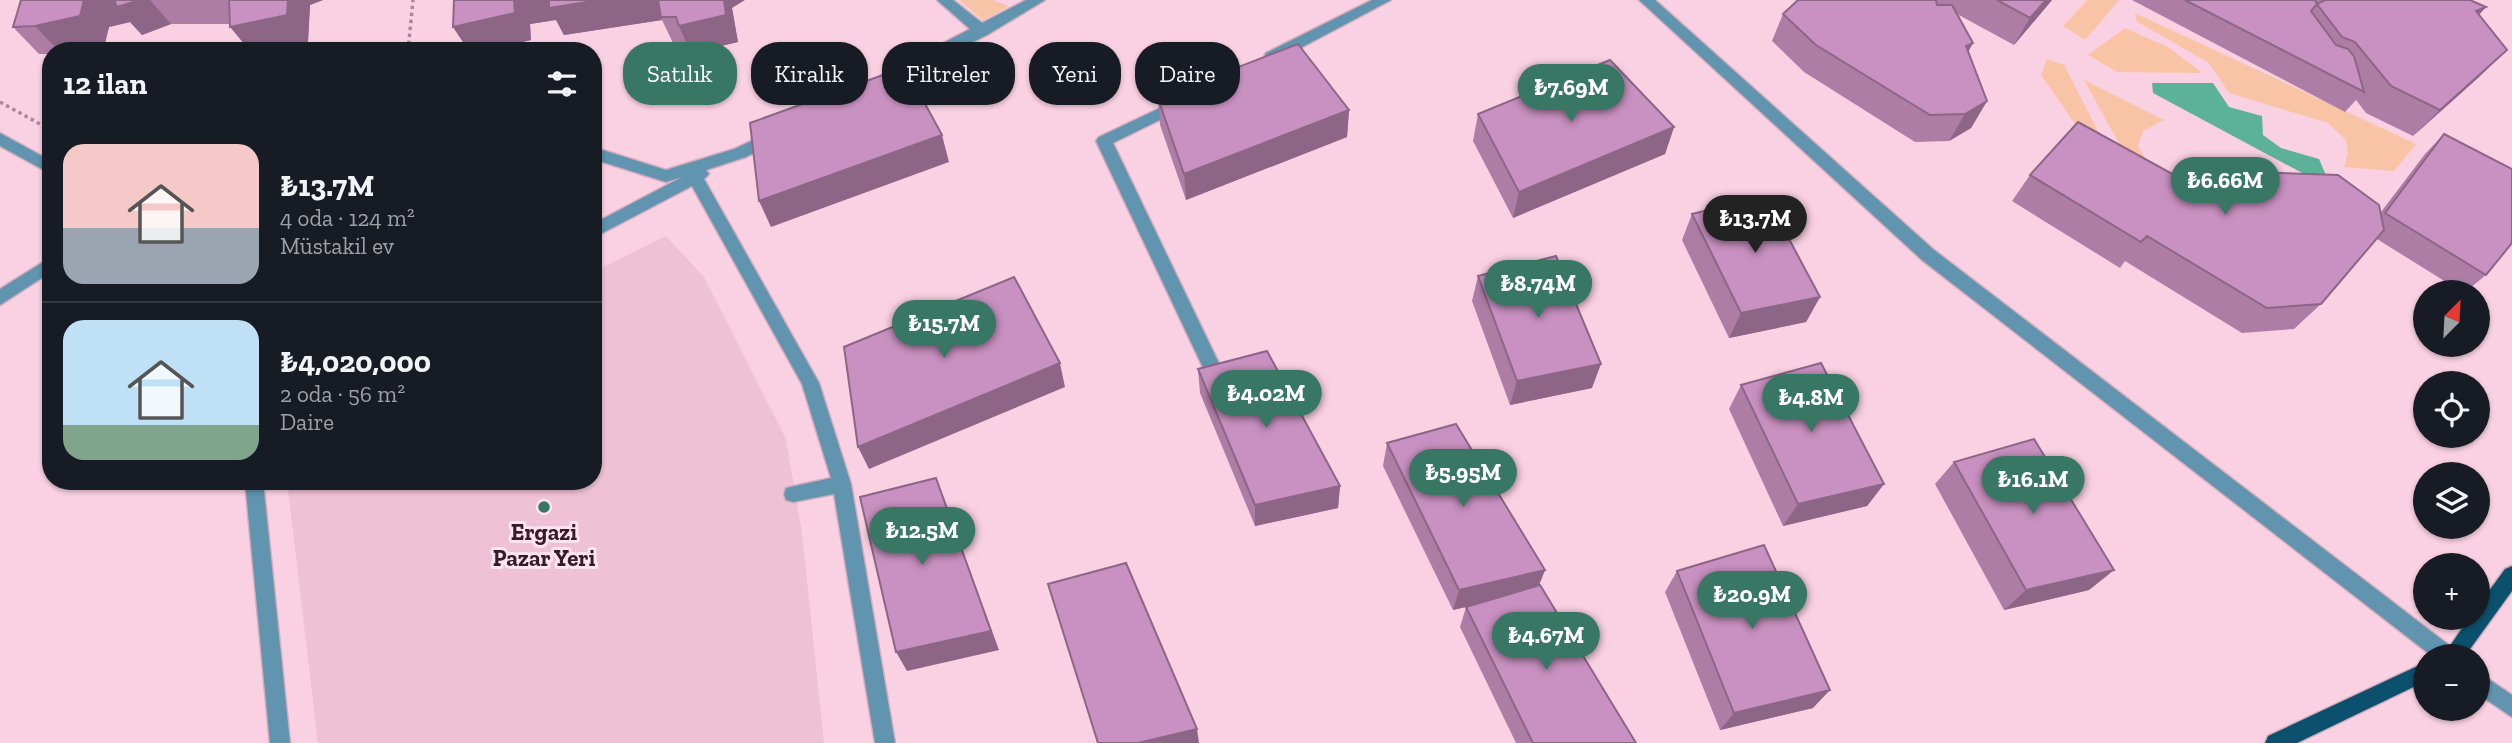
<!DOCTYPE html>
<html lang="tr">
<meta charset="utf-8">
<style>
:root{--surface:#171b24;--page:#242831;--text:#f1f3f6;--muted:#9ea1a6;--line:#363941;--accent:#397765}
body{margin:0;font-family:"Zilla Slab",serif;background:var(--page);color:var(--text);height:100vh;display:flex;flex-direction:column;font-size:26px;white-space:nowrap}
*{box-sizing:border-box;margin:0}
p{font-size:23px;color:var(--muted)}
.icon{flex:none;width:38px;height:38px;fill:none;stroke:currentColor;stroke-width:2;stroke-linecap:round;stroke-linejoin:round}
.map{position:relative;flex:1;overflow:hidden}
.drawer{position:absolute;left:42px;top:42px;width:560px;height:448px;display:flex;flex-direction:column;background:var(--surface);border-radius:28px;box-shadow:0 2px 5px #0004}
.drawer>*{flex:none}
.banner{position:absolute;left:623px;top:42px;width:665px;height:63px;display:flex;gap:14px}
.needle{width:46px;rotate:24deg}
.buttons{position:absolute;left:2413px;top:280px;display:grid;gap:14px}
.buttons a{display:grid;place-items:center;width:77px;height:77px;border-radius:50%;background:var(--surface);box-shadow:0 2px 5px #0004;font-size:35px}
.price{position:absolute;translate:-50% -60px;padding:0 16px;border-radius:24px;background:var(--accent);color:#fff;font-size:23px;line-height:46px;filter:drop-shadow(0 2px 4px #0008)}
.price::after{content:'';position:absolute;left:50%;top:42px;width:21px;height:16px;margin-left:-10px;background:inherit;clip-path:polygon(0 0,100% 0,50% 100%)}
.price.on{background:#222;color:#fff}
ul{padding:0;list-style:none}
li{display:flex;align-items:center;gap:21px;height:175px;padding:0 21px}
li+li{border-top:2px solid var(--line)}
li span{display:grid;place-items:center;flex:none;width:196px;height:140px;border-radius:21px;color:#555}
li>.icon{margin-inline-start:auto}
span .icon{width:84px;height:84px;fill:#fffc;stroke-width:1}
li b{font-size:30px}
h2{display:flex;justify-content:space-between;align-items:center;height:84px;padding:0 21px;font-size:30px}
.pill{padding:0 24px;border-radius:28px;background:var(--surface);box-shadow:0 2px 5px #0004;font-size:24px;line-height:63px}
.pill.on{background:var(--accent);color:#fff}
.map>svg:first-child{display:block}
.built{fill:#eec1d4}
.green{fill:#f9c4a6}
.water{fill:#5cb298}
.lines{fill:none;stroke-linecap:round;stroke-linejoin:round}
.minor-casing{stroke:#d3adbd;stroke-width:3}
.major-casing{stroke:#d3adbd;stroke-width:3}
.path{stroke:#aa8896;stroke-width:3.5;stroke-dasharray:3.5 3.5;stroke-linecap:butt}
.minor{fill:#6094af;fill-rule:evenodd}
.major{fill:#0b506c;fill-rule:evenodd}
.wall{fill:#ad7da6}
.shaded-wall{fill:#8d6687}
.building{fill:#c991c1;stroke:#8d6687;stroke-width:2}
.poi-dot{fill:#397765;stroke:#ffe3ee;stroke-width:2.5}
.labels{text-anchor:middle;stroke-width:6;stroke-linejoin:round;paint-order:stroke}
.poi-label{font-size:23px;font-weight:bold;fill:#351d28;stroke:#ffe3ee}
</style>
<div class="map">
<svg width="2512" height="743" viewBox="0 0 2512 743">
<rect width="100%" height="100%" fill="#fad1e2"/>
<path class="built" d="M666,236L704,277L786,439L802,533L824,743H318L287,481H593V272Z"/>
<path class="green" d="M959,0H992L1009,6L983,20Z
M2088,0H2119L2085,40L2063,26Z
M2135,13L2416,144L2394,171L2344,167L2348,153L2346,140L2328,123L2229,93L2209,63L2136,21Z
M2125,28L2168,47L2202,73L2117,72L2088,55Z
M2047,59L2064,65L2098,131L2087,141L2041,75Z
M2084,80L2164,120L2143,131L2138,146L2154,172L2126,156Z"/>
<path class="water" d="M2152,83H2213L2229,107L2262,116L2263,135L2281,148L2319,159L2332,189L2153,93Z"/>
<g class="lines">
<g class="minor-casing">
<path id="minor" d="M937,0H953L982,23L1026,0H1045L987,35L892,83H882L880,79L882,75L970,29Z
M1372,0H1391L1276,61H1266L1264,57L1266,53Z
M1639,0H1655L1934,250L2454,649L2457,656H2432L1922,260Z
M1181,98L1186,99L1189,103L1186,107L1113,143L1225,376L1222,381L1216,383L1210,381L1207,376L1096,141L1099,137Z
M775,130L780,132L783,136L780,140L746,157L706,170L709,174L704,179L819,383L851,484L895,743H875L834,494L793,502L786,500L784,494L786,488L831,478L802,384L692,186L593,238V224L682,177L666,182L593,159V147L666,170L734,149Z
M0,133L51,161V174L0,146Z
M51,257V272L0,305V289Z
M245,481H263L290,743H270Z
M2478,672L2512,695V717L2478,694Z"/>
</g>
<g class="major-casing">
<path id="major" d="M2512,566V591L2465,656H2443L2469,618H2478V606L2505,569Z
M2426,662V681L2297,743H2265L2268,736Z"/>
</g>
<path class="path" d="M408,51L413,0
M0,102L51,130"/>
<use href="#minor" class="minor"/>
<use href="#major" class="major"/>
</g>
<path class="wall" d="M21,0H323L310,5L308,42L267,51H250L230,24H171L142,35L130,22L109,27L105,43L73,51H51V54H39L13,27Z
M1798,0H2052L2014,45L1957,14L1973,43L1968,52L1987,101L1971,128L1949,141L1915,142L1804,72L1772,41L1783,14Z
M2132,0H2470L2486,7L2479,15V77L2413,136L2366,113L2356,100L2345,112Z
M732,8L738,42L691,53L687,44L674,45L662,20L564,35L556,20L530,24L531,40L484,51H469L453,27Z
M1158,98L1349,110L1347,137L1186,200L1160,125Z
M1478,114L1674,127L1665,154L1513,218L1473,141Z
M2444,134L2486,275L2465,292H2462L2377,239L2321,304L2294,329L2242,333L2125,261L2120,268L2012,201L2030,175L2381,212L2425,154Z
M1692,214L1820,297L1806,322L1729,338L1682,240Z
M1478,276L1592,388L1510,405L1472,301Z
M1198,369L1340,486L1338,508L1255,526L1200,393Z
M1741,385L1884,484L1867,506L1783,526L1729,409Z
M1387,443L1545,570L1539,585L1636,743H1516L1460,627L1466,607L1474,605L1453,610L1383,466Z
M1954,462L2114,570L2089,590L2004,610L1935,484Z
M1677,571L1813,708L1720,730L1665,592Z"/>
<path class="shaded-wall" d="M84,0H150L171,24L142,35L130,22L109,27L105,43L73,51H59L35,26Z
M288,0H323L310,5L308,42L267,51H250L230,27Z
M514,0H661V17L662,20L564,35L556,20L530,24L531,40L484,51H469L453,27Z
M724,0H745L732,8L738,42L691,53L679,26Z
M2046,0H2052L2014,45L2030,18Z
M2486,7L2460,34L2476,11Z
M1973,43L1958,70L1966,46Z
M2507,50L2479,77L2413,136L2440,110Z
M1987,101L1971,128L1949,141L1965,114Z
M1349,110L1347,137L1186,200L1184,174Z
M1674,127L1665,154L1513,218L1519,192Z
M942,135L949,162L771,227L759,201Z
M1820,297L1806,322L1729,338L1741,313Z
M1060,363L1065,387L869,469L858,447Z
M1601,364L1592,388L1510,405L1517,381Z
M936,478L999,650L907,671L896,652Z
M1884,484L1867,506L1783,526L1798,504Z
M1340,486L1338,508L1255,526V505Z
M1545,570L1537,590L1453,610L1459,590Z
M2114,570L2089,590L2004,610L2026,590Z
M1830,690L1813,708L1720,730L1734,713Z
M1197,729L1199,743H1138Z"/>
<path class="building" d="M21,0H84L80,16L35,26L13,27Z
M114,0H140L117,7Z
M229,0H288L287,15L230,27Z
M454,0H514L515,13L453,27Z
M549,0H600L549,8Z
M658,0H724L726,15L679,26L676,17H661Z
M1798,0H1936L1937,5H1952L1973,43L1966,46L1987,101L1965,114L1930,115L1816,45L1783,14Z
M1997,0H2046L2030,18Z
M2185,0H2315L2317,4L2311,11L2336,45L2348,49L2354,56L2364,92Z
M2325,0H2470L2486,7L2476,11L2507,50L2440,110L2391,86L2355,42L2342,37L2317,4Z
M1298,44L1349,110L1184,174L1158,98Z
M1610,60L1674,127L1519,192L1478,114Z
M905,67L942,135L759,201L750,123Z
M2078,122L2174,175L2254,172L2338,175L2379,205L2384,230L2321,304L2267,308L2147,236L2141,242L2030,175Z
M2444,134L2512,169V243L2486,275L2385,213Z
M1766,196L1820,297L1741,313L1692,214Z
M1556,256L1601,364L1517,381L1478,276Z
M1014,277L1060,363L858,447L844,347Z
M1267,351L1340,486L1255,505L1198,369Z
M1821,363L1884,484L1798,504L1741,385Z
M1456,424L1545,570L1459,590L1387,443Z
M2034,439L2114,570L2026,590L1954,462Z
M936,478L991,631L896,652L860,497Z
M1764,545L1830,690L1734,713L1677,571Z
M1126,563L1197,729L1138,743H1098L1048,584Z
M1540,585L1636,743H1533L1466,607Z"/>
<circle class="poi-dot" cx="544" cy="507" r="7"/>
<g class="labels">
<g class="poi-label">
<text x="544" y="540">Ergazi<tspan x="544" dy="26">Pazar Yeri</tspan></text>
</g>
</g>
</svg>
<div class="buttons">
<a><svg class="needle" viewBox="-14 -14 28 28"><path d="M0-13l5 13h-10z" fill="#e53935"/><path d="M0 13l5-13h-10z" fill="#9ea1a6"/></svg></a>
<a><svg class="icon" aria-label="locate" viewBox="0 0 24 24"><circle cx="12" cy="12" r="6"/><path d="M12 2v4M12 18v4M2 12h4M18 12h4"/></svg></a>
<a><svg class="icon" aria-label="layers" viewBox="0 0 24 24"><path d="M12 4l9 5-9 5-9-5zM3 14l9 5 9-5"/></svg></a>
<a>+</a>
<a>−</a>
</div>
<b class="price" style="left:1571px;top:124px">₺7.69M</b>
<b class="price" style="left:2225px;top:217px">₺6.66M</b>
<b class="price on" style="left:1755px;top:255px">₺13.7M</b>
<b class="price" style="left:1538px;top:320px">₺8.74M</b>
<b class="price" style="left:944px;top:360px">₺15.7M</b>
<b class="price" style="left:1266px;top:430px">₺4.02M</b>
<b class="price" style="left:1811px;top:434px">₺4.8M</b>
<b class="price" style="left:1463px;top:509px">₺5.95M</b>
<b class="price" style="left:2033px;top:516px">₺16.1M</b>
<b class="price" style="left:922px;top:567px">₺12.5M</b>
<b class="price" style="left:1752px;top:631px">₺20.9M</b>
<b class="price" style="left:1546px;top:672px">₺4.67M</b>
<div class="banner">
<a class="pill on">Satılık</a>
<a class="pill">Kiralık</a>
<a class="pill">Filtreler</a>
<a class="pill">Yeni</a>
<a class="pill">Daire</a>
</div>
<section class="drawer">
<h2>12 ilan<svg class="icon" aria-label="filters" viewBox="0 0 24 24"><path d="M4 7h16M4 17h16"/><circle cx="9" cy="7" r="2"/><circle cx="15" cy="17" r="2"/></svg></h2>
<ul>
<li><span style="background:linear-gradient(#f6c9c9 60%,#9aa5b1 0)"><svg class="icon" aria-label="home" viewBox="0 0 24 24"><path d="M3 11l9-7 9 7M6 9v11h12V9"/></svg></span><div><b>₺13.7M</b><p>4 oda · 124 m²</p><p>Müstakil ev</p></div></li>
<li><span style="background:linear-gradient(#bfe0f5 75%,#7fa58c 0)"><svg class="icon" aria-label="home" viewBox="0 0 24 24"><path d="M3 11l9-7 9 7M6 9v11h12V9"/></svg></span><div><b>₺4,020,000</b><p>2 oda · 56 m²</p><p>Daire</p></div></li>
</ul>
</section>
</div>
